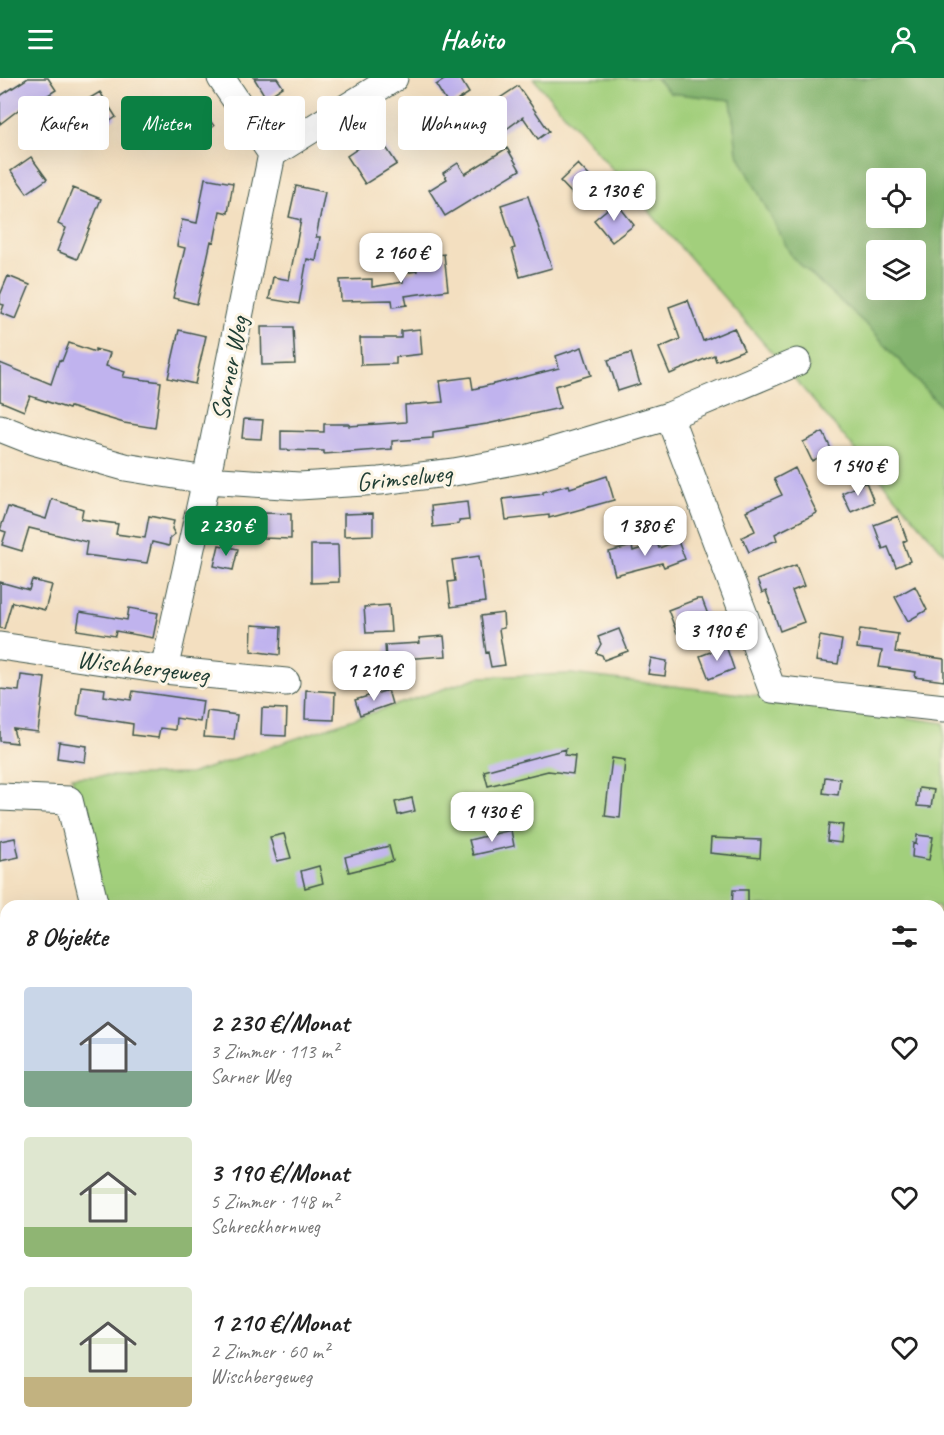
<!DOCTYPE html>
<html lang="de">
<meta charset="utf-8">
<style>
:root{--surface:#fff;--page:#f6f6f6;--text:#222;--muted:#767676;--accent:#0b8043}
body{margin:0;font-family:Caveat,sans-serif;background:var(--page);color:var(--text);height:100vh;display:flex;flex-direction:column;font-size:22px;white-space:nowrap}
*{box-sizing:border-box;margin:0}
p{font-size:20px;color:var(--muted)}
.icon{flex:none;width:33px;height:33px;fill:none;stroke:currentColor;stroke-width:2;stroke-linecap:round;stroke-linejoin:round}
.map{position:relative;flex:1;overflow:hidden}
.drawer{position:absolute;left:0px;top:822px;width:945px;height:536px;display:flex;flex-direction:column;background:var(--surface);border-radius:18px 18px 0 0;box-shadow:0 6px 24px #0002}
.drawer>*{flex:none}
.top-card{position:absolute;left:18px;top:18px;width:600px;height:54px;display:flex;gap:12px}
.fabs{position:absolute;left:866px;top:90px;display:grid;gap:12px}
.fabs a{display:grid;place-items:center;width:60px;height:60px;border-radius:6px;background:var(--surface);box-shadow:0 6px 24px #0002;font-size:30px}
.price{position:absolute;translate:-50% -51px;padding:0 14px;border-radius:12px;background:#fff;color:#222;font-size:20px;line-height:39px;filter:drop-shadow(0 2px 3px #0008)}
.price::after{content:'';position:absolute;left:50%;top:36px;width:18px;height:14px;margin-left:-9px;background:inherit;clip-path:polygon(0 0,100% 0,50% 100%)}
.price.selected{background:var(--accent);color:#fff}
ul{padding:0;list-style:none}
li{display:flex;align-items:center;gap:18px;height:150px;padding:0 24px}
li span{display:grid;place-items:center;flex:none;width:168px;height:120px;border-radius:6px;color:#555}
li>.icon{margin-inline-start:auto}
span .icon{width:72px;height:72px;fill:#fffc;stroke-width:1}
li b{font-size:26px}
h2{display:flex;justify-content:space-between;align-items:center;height:72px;padding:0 24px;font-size:26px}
.chip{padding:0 21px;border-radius:6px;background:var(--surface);box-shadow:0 6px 24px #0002;font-size:21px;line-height:54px}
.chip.selected{background:var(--accent);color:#fff}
header{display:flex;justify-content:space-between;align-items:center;height:78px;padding:0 24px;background:var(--accent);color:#fff;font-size:27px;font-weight:700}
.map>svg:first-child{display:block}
.green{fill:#a2cf7c;stroke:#608658;stroke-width:1.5}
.forest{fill:#81b26c;stroke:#507850;stroke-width:1.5;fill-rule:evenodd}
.building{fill:#c0b3ee}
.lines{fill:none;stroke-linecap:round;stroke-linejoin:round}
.minor-casing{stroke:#3f5549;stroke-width:29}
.minor{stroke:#fff;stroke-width:27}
.labels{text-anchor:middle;stroke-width:6;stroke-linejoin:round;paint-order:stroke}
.street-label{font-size:26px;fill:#1f3d34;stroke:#fcf5e5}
</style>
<header><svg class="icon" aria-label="menu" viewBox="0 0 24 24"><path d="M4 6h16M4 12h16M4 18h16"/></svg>Habito<svg class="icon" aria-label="person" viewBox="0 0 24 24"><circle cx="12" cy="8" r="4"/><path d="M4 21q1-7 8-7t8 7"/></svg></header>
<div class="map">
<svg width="944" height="1357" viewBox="0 0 944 1357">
<rect width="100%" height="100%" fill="#fcf5e5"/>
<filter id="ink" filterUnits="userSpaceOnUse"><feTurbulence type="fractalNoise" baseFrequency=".0167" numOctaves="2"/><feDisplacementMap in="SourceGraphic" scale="12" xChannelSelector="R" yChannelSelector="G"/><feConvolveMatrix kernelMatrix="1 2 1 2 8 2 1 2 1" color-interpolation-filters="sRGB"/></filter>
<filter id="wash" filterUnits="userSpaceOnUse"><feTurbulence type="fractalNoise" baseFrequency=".008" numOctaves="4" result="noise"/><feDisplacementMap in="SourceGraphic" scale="24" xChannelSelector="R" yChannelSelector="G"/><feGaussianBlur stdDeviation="1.35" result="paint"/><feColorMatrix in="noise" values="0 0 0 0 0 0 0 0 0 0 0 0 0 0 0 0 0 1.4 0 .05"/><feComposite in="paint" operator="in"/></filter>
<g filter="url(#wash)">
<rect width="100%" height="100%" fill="#f3dfc0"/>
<path class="green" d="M533,0H656L670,15L731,22L737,74L872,252L944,332V475L792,298L809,289L800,275L781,285Z
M571,596L758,618L944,645V1357H234L232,1352H939V828H102L79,736L72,699L190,696L479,599Z"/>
<path class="forest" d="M656,0H944V332L872,252L792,179L737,74L731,22L670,15ZM876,100H915V140H876ZM876,172H915V212H876Z"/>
<g id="blocks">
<path class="building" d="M28,0H48L56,12L34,26L31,22L0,46V18Z
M254,0H277L283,9L266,20Z
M447,0H460L469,15L449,28L436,7Z
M518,8L549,53L538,61L523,39L490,63L473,38Z
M100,14L116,39L97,52L80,26Z
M197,23L214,48L201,58L196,51L191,54L181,39L184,37L182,33Z
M378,57L397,86L365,106L347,78Z
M507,70L520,92L445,138L429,112L447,101L443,95L458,85L465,96Z
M31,79L47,101L27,115L11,93Z
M578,86L594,103L576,120L560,103Z
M205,100L233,105L228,135L220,133L214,164L211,163L197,226L173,220L185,170L177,168L182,142L197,145Z
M296,108L325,114L316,159H320L316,183L307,181L299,226L269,221L273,199L289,202L301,142L289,139Z
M73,110L101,121L77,181L57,173L66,150L58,146Z
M528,118L552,190L520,199L512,171L515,170L501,127Z
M616,124L634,147L612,164L594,142Z
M444,176L448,212L405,218L407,227L393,229L392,222L341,223L340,202L372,201V209L403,204V195L417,193L415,180Z
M8,198L30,207L16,241L1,235L4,227L0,226V217Z
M688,222L703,263L734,250L744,272L716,283L714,277L670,296L659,270L680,261L669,229Z
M261,249H293L295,286L262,287Z
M420,251L422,276L396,279V286L361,287L360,260H401V253Z
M179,252L206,258L195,306L168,300Z
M69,265L95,274V271L110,275L106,288L125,294L123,299L161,304L155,350L124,345L70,329L69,331L30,318L24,333L0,323V285L51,306L59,282L62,283Z
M582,269L591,297L555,308L560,330L487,346L433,354V360L392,363V371L324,376V373L281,372V353L324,354V346H349V348L406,344L405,327L443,324L440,303L471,299L473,311L528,298L559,290L556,278Z
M631,275L640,306L618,313L608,282Z
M244,341L263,342L261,361L242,360Z
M823,354L832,373L812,383L803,364Z
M795,390L817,435L775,456L777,462L749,474L742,459L755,453L746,433L782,417L774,401Z
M607,398L614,422L549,440V437L506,442L503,421L543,416V414L569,407L570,410Z
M866,404L874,424L851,434L842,415Z
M52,421L83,431L81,441L118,446L116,456L145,460L149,438L174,443L172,451L175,456L170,460L169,468L152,464L147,485L85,477L87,464L29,450L22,473L2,467L6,454L0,452L8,429L46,441Z
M467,424L469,442L459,443V446L433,449L431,428Z
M264,435L291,436V461L263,460Z
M373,435V457L344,458V436Z
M898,438L907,462L903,464L910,483L896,489L888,469L883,471L874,447Z
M678,463L685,481L664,489L662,485L615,497L609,474L632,468L633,473L657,465L659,470Z
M219,467L238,471L233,492L214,488Z
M311,467H338L339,504L311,505Z
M479,478L485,524L451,529L448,504L455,503L452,482Z
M796,487L804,508L792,513L804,544L780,553L766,513L762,515L757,502Z
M32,502L52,507L45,532L12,524L4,551L0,550V504L29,512Z
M915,508L927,532L908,543L895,519Z
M697,521H702L710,542L677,555L668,532Z
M389,527L391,554L366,555L364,529Z
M129,530L158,535L153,560L116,553L115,558L77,552L80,534L127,542Z
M503,535L504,550L499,551L505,587L491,589L488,574L486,575L481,538Z
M252,547L281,549L280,577L251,573Z
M619,551L628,573L604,582L602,577L596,575L601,566L598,559Z
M860,551L898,556L895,574L944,581V603L915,599L916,594L879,589L882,573L857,570Z
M444,558L446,578L386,582L385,567L420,565L419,560Z
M820,558L842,562L838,586L816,583Z
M726,568L734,591L709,601L700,578Z
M651,580L667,583L665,598L648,596Z
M21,597L45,600L38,654L13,651L17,665L0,663V611L19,613Z
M81,608L105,611L104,618L131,622L133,613L203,623L200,644L176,640L175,652L160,650L158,660L132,657L133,646L77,637Z
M306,612L335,614L334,642L305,641Z
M388,612L392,626L360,637L355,622Z
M262,630L287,631L286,658L261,657Z
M207,633L237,637L234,661L204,659Z
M59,664L87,668L85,684L57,680Z
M566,671L565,677L575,678L573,696L548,693L488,708L484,693Z
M612,680L625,682L620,740L605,738Z
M825,699L840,701L838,717L823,715Z
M919,710L934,712L931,729L917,728Z
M412,720L415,733L398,737L395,724Z
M829,745L843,747L841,765L827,763Z
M511,752L514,768L473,777L469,762Z
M284,756L291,780L277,783L270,759Z
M917,757L933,759L929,782L912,779L913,765L916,766Z
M15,760L19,779L0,783V763Z
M711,760L761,762L760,780L710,775Z
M389,768L393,783L349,794L345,779Z
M319,788L323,805L305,810L301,793Z
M733,812H748V828H732Z"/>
</g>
</g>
<g filter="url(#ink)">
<use href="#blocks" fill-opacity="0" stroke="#3f5549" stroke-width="1.5"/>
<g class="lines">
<g class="minor-casing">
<path id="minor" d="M272,76L394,0
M669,338L772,611L944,630
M0,350L33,363L125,389L206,402L299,408L380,403L454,394L530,380L669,338L797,284
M0,568L164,592L286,604
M164,592L206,402L272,76L221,0
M0,719L69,722L95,828
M223,1352L224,1357"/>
</g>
<use href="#minor" class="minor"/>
</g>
</g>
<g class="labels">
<g class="street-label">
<text transform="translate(229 290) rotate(-79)" y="9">Sarner Weg</text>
<text transform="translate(404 399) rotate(-6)" y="9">Grimselweg</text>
<text transform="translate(143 588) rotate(7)" y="9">Wischbergeweg</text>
</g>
</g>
</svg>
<div class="fabs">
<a><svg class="icon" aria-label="locate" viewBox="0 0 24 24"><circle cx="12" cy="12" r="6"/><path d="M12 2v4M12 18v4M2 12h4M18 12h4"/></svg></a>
<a><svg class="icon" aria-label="layers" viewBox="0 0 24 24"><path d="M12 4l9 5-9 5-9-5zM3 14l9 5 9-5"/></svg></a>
</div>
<b class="price" style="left:614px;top:144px">2 130 €</b>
<b class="price" style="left:401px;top:206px">2 160 €</b>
<b class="price" style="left:858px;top:419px">1 540 €</b>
<b class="price selected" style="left:226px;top:479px">2 230 €</b>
<b class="price" style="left:645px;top:479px">1 380 €</b>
<b class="price" style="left:717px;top:584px">3 190 €</b>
<b class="price" style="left:374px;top:624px">1 210 €</b>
<b class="price" style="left:492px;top:765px">1 430 €</b>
<div class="top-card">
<a class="chip">Kaufen</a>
<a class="chip selected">Mieten</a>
<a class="chip">Filter</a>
<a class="chip">Neu</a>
<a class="chip">Wohnung</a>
</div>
<section class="drawer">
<h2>8 Objekte<svg class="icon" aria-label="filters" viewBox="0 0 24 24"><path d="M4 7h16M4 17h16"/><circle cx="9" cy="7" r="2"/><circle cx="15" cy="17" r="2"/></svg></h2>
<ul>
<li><span style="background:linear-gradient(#c9d6e8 70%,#7fa58c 0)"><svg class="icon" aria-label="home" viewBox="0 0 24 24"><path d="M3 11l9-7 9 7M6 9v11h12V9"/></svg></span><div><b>2 230 €/Monat</b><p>3 Zimmer · 113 m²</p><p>Sarner Weg</p></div><svg class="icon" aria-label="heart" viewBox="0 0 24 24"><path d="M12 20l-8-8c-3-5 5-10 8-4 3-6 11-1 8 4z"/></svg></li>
<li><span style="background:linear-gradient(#dfe7d0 75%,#8fb573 0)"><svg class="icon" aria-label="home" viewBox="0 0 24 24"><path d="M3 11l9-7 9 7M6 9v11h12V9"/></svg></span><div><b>3 190 €/Monat</b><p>5 Zimmer · 148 m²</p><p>Schreckhornweg</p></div><svg class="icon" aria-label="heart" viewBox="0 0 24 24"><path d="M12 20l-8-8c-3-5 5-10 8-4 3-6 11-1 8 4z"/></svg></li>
<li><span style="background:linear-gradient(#dfe7d0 75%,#c2b280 0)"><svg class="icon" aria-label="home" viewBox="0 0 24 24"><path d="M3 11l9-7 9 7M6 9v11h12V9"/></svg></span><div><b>1 210 €/Monat</b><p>2 Zimmer · 60 m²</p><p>Wischbergeweg</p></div><svg class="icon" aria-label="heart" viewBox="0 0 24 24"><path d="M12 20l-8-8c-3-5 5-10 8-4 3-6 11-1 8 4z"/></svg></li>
</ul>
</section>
</div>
